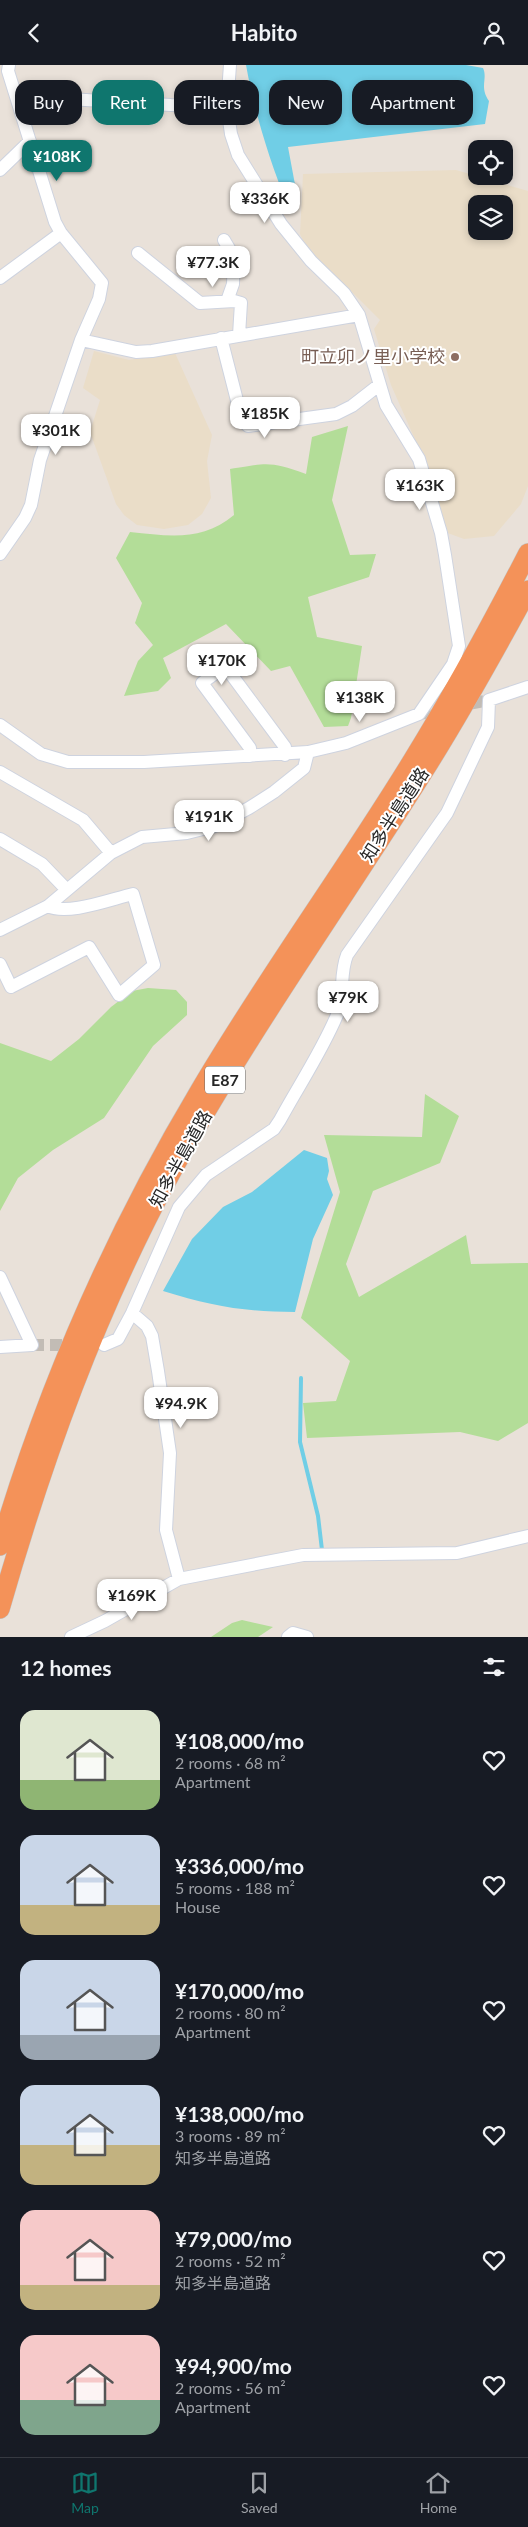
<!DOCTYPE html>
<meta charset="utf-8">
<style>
:root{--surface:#171b24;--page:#20242c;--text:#f1f3f6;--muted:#9ea1a6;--line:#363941;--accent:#0f766e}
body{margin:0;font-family:Lato,"Noto Sans JP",sans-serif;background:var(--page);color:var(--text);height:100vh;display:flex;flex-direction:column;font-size:19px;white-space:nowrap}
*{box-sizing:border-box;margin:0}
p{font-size:16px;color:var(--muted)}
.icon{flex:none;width:28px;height:28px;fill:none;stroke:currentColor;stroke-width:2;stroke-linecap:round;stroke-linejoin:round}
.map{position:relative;height:1572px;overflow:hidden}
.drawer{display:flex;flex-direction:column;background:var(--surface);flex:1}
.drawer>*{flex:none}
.guide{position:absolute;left:15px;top:15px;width:499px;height:45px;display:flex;gap:10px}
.buttons{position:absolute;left:468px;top:75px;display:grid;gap:10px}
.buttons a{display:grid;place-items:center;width:45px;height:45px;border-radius:10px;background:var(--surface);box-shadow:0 2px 8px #0003;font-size:25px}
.price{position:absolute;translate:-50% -42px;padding:0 11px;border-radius:10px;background:#fff;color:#222;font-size:16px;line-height:32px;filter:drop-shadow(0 1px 2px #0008)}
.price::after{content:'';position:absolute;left:50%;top:30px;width:15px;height:11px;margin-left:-8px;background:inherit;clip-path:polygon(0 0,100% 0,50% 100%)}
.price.active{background:var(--accent);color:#fff}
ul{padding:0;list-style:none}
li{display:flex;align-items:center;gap:15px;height:125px;padding:0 20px}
li span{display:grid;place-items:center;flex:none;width:140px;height:100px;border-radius:15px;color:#555}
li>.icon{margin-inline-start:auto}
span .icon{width:60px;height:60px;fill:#fffc;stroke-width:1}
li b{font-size:21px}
h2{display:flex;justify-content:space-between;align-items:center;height:60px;padding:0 20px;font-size:21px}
.chip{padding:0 18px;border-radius:15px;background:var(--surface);box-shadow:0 2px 8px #0003;font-size:18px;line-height:45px}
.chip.active{background:var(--accent);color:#fff}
header{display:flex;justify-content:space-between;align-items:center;height:65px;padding:0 20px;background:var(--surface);font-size:22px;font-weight:700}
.tab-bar{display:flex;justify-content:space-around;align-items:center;height:70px;border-top:1px solid var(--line);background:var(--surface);font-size:14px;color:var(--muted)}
.tab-bar a{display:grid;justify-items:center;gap:2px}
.tab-bar .active{color:var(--accent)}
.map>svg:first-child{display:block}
.education{fill:#eaddc8;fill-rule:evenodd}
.green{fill:#b3dd98}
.water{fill:#70cee6}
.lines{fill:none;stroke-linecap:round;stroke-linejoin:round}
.stream{stroke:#70cee6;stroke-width:4}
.minor-tunnel{stroke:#c2bcb5;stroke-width:12;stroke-dasharray:12 6;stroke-linecap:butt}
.minor-casing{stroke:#ced3df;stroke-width:14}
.highway-casing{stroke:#c3c3c3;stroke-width:20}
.minor{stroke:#fff;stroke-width:12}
.highway{stroke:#f49259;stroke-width:19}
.education-dot{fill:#8d6e63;stroke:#fff;stroke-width:2}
.labels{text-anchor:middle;stroke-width:4;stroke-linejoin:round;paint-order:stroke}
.shield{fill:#fff;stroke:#686868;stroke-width:1}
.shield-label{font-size:16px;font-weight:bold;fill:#272727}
.education-label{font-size:18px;fill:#785e54;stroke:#fff;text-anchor:end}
.street-label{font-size:18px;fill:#272727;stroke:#fff}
</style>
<header><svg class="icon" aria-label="back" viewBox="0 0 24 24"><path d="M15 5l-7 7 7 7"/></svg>Habito<svg class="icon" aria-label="person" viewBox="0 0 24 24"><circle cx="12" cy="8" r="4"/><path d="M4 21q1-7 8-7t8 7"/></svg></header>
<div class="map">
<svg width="528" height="1572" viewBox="0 0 528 1572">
<rect width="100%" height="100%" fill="#e9e1d9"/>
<path class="education" d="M456,105L528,126V421L521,439L494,471L464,474L445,467L425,397L391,320L374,264L380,255L328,203L310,190L300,169L303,109ZM476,139H504V166H476Z
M94,286L129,295L175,288L212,370L207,396L211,433L202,449L188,460L164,464L137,460L124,450L116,439L90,367L100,335L83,323Z"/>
<path class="green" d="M348,361L332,435L350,490L376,489L369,512L308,532L317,572L362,581L351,653L348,661L324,662L290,601L271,606L226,559L163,593L171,613L158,626L124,631L138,596L153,580L135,558L142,538L116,493L130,467C169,471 202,477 234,450L230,404C267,398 270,396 306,409L312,372Z
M148,923L176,925L187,937V950L153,981L104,1053L53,1085L18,1113L0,1146V978L51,996L79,974L111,942L132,926Z
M425,1029L459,1051L440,1098L373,1126L346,1199L359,1232L466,1170L471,1199L528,1198V1358L498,1376L460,1367L307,1373L303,1338L336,1336L350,1296L301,1253L340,1127L324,1070L422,1072Z
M242,1555L273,1562L258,1572H211L232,1558Z"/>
<path class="water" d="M246,0H466L483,3C488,14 479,22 489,36L485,59L288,82L299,141L289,144C270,97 255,50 246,0Z
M304,1085L327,1093L329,1106L327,1114L333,1130L313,1174L295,1247C245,1247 211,1241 163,1226L192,1174L223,1142L252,1127Z"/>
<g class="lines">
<path class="stream" d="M301,1313L300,1377L318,1451L322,1485"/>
<path class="minor-tunnel" d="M419,649L489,635
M32,1280H77"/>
<g class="minor-casing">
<path id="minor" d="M17,31L171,40L227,41
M0,105L30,76
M224,175L234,192L233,219L227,236
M138,188L200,238L234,236L241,238L239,270
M0,213L61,168
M221,273L242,355L248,361L336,349L352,341L379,320
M81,275L136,287L152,286L359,250
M0,489L25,453L31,440L40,395L81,275L99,234L102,218L61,168L55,157L8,6L9,0
M0,660L41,689L68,697H144L308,687L346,678L419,649L453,599L459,581L445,490L441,468L419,394L386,340L359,250L344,228L311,196L281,159L238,90L231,69L227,41L230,0
M250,691V683L202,618L225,601L285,682V690
M0,707L83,755L111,788
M0,774L42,799L66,824
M0,865L48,841L111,788L142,772L187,768L215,761L249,743L274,727L304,703L308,687
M0,899L11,922L89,882L119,930L154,900L133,829C111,834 67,851 48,841
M0,1212L32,1280L0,1282
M132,1248L147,1261L152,1271L158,1306L170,1388L166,1465L179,1514L303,1490L457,1488L528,1471
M104,1280L118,1274L132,1248L179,1142L206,1110L274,1064L280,1055C299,1020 322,986 337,950C345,930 339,910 347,890L447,748L488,662L489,635L528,622
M71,1572L105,1556L179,1514
M288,1572L293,1568L307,1572"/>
</g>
<g class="highway-casing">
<path id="highway" d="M0,1481C47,1321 114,1169 200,1025C266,913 344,807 412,696C454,628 492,558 528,488
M0,1544C44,1391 95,1249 171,1108C247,969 340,840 424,706C461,647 495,586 528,525"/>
</g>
<use href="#minor" class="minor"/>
<use href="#highway" class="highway"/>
</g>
<circle class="education-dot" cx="455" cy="292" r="5"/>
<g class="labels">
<rect class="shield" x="205" y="1001.5" width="40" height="27" rx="4"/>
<g class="shield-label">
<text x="225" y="1021">E87</text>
</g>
<g class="education-label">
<text x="445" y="298">町立卯ノ里小学校</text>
</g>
<g class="street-label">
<text transform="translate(395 750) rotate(-57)" y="6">知多半島道路</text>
<text transform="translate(181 1094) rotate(-61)" y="6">知多半島道路</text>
</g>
</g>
</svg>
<div class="buttons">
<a><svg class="icon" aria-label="locate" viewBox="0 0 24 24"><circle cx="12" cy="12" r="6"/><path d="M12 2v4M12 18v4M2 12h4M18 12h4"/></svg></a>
<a><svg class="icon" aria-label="layers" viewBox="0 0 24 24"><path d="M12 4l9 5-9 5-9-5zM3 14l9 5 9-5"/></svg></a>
</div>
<b class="price active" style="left:57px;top:117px">¥108K</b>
<b class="price" style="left:265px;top:159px">¥336K</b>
<b class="price" style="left:213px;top:223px">¥77.3K</b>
<b class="price" style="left:265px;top:374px">¥185K</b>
<b class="price" style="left:56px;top:391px">¥301K</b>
<b class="price" style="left:420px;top:446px">¥163K</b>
<b class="price" style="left:222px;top:621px">¥170K</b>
<b class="price" style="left:360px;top:658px">¥138K</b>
<b class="price" style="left:209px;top:777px">¥191K</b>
<b class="price" style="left:348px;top:958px">¥79K</b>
<b class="price" style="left:181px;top:1364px">¥94.9K</b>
<b class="price" style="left:132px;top:1556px">¥169K</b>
<div class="guide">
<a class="chip">Buy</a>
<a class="chip active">Rent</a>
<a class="chip">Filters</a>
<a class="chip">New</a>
<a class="chip">Apartment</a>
</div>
</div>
<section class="drawer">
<h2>12 homes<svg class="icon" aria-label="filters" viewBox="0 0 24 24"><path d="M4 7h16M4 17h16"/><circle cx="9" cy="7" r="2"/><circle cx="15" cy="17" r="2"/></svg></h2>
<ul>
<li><span style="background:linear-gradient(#dfe7d0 70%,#8fb573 0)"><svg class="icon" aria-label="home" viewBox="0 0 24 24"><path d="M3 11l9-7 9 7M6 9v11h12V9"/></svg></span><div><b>¥108,000/mo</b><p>2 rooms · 68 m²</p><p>Apartment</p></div><svg class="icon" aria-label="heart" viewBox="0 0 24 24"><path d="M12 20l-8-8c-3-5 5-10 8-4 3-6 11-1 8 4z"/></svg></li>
<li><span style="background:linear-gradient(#c9d6e8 70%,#c2b280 0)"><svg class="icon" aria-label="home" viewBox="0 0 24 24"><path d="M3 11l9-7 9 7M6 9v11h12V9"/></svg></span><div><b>¥336,000/mo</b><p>5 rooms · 188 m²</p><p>House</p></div><svg class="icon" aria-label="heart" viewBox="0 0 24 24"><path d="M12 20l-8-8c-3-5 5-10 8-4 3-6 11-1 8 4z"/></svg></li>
<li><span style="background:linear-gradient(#c9d6e8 75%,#9aa5b1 0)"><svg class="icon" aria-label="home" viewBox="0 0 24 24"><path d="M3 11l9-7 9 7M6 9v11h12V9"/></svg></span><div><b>¥170,000/mo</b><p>2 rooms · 80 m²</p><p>Apartment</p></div><svg class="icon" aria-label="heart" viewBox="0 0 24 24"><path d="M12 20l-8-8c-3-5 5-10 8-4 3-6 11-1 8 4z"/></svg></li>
<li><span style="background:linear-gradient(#c9d6e8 60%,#c2b280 0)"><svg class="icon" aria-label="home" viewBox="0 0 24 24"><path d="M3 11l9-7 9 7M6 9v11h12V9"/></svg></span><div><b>¥138,000/mo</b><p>3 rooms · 89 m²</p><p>知多半島道路</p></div><svg class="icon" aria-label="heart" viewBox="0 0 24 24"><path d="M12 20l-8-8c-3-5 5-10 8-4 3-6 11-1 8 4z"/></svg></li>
<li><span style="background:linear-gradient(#f6c9c9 75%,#c2b280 0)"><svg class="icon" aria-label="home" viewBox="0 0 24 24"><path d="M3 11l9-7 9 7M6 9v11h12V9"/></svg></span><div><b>¥79,000/mo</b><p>2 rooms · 52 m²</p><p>知多半島道路</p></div><svg class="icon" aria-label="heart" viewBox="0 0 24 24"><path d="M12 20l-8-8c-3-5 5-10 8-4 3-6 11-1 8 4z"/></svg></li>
<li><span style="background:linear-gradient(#f6c9c9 65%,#7fa58c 0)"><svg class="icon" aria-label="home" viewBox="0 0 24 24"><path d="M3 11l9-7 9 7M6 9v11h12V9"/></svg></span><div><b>¥94,900/mo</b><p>2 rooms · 56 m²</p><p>Apartment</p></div><svg class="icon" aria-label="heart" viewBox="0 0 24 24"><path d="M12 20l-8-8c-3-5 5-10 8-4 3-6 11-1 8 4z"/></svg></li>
</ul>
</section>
<nav class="tab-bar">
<a class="active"><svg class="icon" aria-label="map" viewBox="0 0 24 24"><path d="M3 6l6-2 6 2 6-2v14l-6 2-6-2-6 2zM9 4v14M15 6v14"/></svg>Map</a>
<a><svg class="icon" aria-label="saved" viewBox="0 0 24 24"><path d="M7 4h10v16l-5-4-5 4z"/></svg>Saved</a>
<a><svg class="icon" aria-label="home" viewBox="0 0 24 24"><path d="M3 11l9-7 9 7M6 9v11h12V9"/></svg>Home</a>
</nav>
